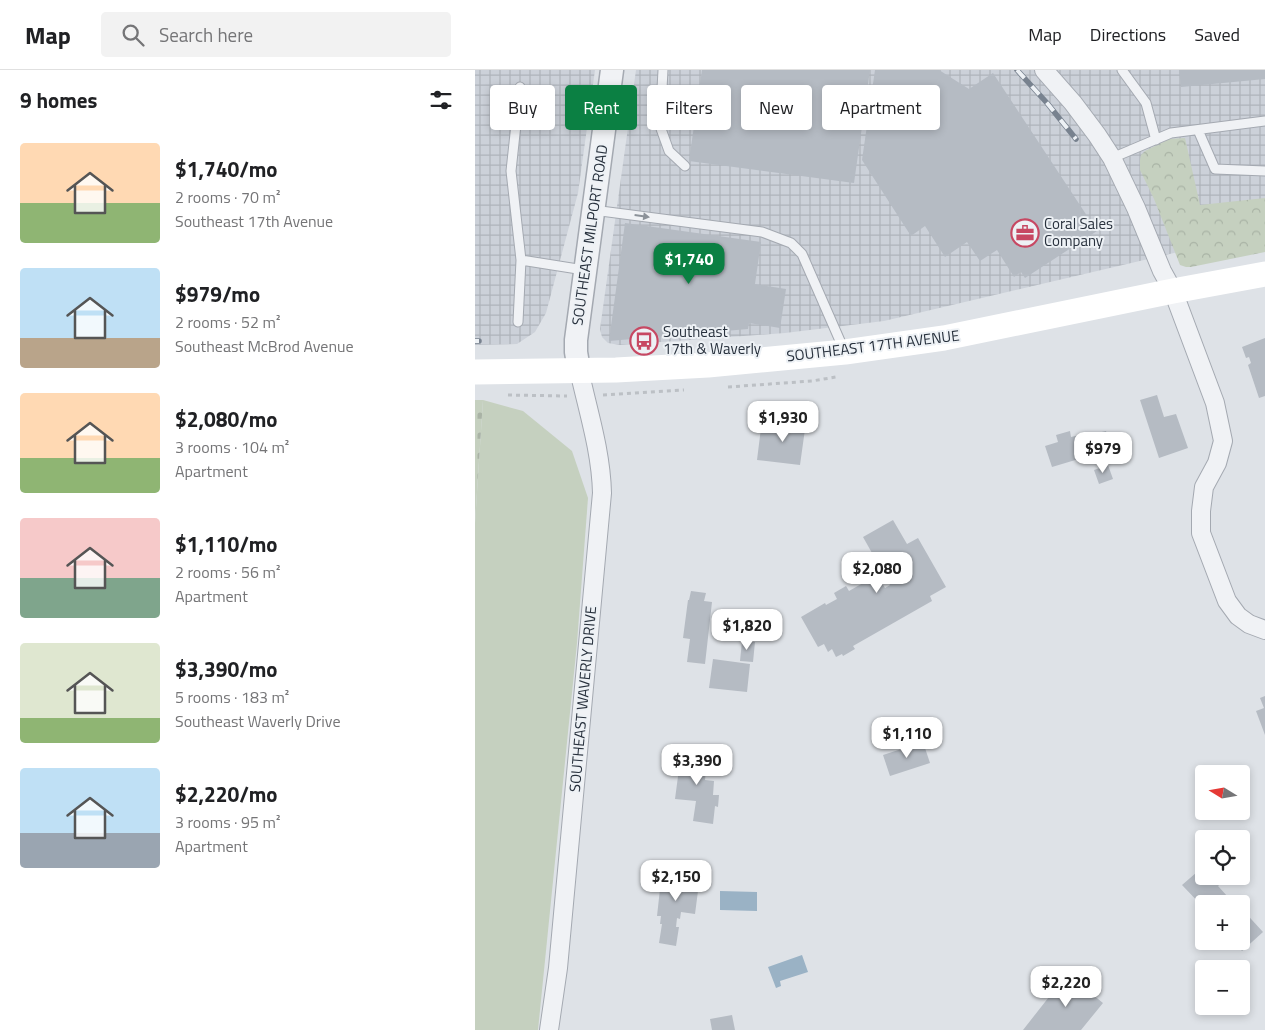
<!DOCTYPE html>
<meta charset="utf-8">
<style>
:root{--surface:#fff;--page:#f2f2f2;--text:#202124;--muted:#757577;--line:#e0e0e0;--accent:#0b8043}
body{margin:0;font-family:"Titillium Web",sans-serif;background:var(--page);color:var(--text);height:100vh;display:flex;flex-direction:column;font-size:19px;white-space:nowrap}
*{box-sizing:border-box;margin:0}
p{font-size:16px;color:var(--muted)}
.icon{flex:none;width:28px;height:28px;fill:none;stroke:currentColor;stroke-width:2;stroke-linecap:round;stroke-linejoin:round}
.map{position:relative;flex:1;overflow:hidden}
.panel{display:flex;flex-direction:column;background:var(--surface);width:475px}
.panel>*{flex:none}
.hud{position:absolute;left:15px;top:15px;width:475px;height:45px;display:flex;gap:10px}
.needle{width:32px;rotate:281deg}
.tools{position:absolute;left:720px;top:695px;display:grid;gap:10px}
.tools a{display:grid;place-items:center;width:55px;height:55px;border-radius:5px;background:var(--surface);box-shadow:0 2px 8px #0003;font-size:25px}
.price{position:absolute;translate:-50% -42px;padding:0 11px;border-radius:10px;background:#fff;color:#222;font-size:16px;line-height:32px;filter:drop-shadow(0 1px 2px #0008)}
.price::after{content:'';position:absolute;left:50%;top:30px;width:15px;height:11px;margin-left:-8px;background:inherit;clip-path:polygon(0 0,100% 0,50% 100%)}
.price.active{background:var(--accent);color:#fff}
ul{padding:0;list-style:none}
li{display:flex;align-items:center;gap:15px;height:125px;padding:0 20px}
li span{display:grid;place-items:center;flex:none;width:140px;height:100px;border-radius:5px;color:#555}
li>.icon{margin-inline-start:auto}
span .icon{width:60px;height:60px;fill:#fffc;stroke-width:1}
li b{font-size:21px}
h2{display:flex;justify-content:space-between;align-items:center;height:60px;padding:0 20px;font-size:21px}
.chip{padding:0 18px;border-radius:5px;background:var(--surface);box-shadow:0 2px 8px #0003;font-size:18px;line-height:45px}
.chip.active{background:var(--accent);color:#fff}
header{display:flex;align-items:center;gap:30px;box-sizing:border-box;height:70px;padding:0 25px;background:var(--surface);border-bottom:1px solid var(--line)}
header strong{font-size:24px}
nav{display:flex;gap:28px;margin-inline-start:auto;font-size:18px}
.search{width:350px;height:45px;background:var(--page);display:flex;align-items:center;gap:12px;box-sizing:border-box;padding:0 18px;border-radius:5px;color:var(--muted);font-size:19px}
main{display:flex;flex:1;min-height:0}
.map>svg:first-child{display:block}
.industrial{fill:url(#industrial-grid)}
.green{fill:#c5d0bf}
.forest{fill:url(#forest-crowns)}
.cemetery{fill:url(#cemetery-stones)}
.water{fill:#9ab2c5}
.building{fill:#b5bbc3}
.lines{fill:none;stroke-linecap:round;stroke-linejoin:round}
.service-casing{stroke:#a4a9b1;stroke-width:11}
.minor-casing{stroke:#a4a9b1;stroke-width:20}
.tertiary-casing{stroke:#a4a9b1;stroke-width:25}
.path{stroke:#bcc0c5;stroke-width:3;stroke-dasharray:4 4;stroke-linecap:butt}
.service{stroke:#f0f2f5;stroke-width:9}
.minor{stroke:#f0f2f5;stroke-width:18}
.tertiary{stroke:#f0f2f5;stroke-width:22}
.secondary{stroke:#fff;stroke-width:25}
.rail-casing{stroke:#78828f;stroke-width:5.5}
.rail{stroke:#edf1f5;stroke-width:4;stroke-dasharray:11;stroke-linecap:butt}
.oneway{fill:#8c9299}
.labels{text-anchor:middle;stroke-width:4;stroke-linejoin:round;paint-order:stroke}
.poi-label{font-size:15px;fill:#28313d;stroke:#edf1f5;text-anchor:start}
.street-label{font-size:15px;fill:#28313d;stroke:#edf1f5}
</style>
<header>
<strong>Map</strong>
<div class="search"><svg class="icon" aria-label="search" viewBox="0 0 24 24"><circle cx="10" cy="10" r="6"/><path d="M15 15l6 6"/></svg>Search here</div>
<nav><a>Map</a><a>Directions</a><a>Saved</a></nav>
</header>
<main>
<section class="panel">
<h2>9 homes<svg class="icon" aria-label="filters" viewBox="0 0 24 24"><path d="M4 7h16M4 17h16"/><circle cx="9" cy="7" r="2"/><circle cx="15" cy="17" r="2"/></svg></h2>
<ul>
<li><span style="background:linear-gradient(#ffd9b3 60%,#8fb573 0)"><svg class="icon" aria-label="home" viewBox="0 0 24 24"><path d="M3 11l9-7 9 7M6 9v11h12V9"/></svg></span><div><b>$1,740/mo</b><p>2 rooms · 70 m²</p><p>Southeast 17th Avenue</p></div></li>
<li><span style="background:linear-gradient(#bfe0f5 70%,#b9a48a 0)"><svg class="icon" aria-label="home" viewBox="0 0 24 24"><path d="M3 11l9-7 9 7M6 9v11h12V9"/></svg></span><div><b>$979/mo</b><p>2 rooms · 52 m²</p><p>Southeast McBrod Avenue</p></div></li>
<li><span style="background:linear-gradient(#ffd9b3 65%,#8fb573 0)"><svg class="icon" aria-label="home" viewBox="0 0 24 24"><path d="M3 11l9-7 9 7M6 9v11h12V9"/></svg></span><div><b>$2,080/mo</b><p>3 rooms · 104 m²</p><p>Apartment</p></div></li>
<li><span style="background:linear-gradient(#f6c9c9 60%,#7fa58c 0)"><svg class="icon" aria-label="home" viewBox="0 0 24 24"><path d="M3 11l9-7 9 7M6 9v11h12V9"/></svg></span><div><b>$1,110/mo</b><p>2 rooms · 56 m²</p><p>Apartment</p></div></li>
<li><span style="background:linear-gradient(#dfe7d0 75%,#8fb573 0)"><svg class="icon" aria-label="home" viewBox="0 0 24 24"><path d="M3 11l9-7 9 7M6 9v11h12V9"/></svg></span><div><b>$3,390/mo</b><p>5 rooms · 183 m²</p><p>Southeast Waverly Drive</p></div></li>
<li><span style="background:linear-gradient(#bfe0f5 65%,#9aa5b1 0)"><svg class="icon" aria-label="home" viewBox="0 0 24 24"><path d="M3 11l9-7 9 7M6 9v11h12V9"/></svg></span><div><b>$2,220/mo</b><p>3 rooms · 95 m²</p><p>Apartment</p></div></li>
</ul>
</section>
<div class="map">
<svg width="790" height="960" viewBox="0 0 790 960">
<defs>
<pattern id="industrial-grid" width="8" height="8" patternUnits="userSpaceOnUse" patternTransform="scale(1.25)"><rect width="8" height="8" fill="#ccd1d9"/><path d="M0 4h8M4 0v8" fill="none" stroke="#afb4bb"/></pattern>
<pattern id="forest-crowns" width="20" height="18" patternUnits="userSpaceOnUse" patternTransform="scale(1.25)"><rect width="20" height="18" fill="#c5d0bf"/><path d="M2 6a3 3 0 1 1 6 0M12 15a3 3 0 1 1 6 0" fill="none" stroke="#a9b3a5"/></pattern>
<pattern id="cemetery-stones" width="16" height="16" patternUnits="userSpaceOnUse" patternTransform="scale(1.25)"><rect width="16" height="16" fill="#c5d0bf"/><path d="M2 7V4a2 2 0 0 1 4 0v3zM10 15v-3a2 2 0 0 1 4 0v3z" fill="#a9b3a5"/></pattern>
</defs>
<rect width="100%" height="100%" fill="#dee2e7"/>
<path class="industrial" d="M0,0H120L103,123L71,243L60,262L42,274L0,275Z
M161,0H790V167L716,179L409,251L310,263L145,275L133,273L127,267L125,259Z"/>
<path class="green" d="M8,330L48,341L97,381L113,428L102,573L63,960H0V453Z"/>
<path class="forest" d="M710,68L725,135L790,128V182L716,197H711L705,195L679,129L665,100V90L666,85L670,81L694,69Z"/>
<path class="cemetery" d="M0,330H8L0,453Z"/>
<path class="water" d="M245,821L282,822V841L245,840Z
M327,885L333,902L305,911L306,916L301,918L293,897Z"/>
<path class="building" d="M227,0H395L379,113L214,91Z
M400,0H464L494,19L518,3L622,161L550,208L546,202L539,207L522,180L505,191L492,172L470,187L450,156L436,166L387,90Z
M704,0H790V9L706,17Z
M150,153L286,172L280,214L311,219L305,258L274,253L273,259L134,271Z
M790,268V326L784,328L773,295L776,293L774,287L771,288L767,277Z
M682,325L689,347L701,344L713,378L684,388L665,330Z
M308,348L331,352L325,395L282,390L286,358L306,361Z
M595,361L596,367L609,364L610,366L631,361L637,379L577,397L570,376L583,372L581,365Z
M633,395L638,409L624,414L619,400Z
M418,450L432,474L443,468L471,517L455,526L457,531L378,576L380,579L368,586L367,584L361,587L357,579L353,582L349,574L343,577L326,547L350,533L351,535L362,529L359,523L371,516L374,521L402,505L410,518L415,515L388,467Z
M216,521L231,523L229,531L237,532L230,594L212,592L215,569L208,568L213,530H214Z
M267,571L280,572L278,592L265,591Z
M238,589L275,594L272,622L234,618Z
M790,626V665L781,641L789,638L785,628Z
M448,672L455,693L415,706L408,685Z
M211,677L226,679L225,690L232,691L230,710L239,711L238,725H244L243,737L240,736L238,754L218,751L221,731L200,729L204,699L202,700L203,693H205V688H209Z
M729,796V806H754L743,816L753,827L746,834H729V838L707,815Z
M192,799L223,803L221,821H223L220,844L206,842L205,849L202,848L201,857H204L201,876L184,873L187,854H185L186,846H182L186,810L190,811Z
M766,838L788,862L767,881L759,871H766Z
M592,904L628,933L606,960H548Z
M257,945L260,960H237L235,949Z"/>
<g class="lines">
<g class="service-casing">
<path id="service" d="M188,0L185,56L194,81L210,96
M647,0L671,33L681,70
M723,60L740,99L790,101
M637,88L696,63L790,51
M118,140L287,162L316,173L327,184L369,280
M46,190L109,200
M43,252L46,190L36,101L45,17"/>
</g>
<g class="minor-casing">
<path id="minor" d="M569,0L598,33L622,65L637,88L661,138L687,201L698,221L740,333L748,371L742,393L729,417L726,441V463L752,531L763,546L774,554L790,560
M74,960L83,898L127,423C126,381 113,341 104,300"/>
</g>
<g class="tertiary-casing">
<path id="tertiary" d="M104,300L101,282V270L137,0"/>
</g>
<path class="path" d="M253,317L337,311L361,307
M33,325L92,326
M128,325L209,320"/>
<use href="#service" class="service"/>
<use href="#minor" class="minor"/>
<use href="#tertiary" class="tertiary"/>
<path class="secondary" d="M0,302L141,300L233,295L370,282L469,268L698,221L790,204"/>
<g class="rail-casing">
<path id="rail" d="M542,0L572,33L601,69
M0,271H4"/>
</g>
<use href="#rail" class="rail"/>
</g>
<defs><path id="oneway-solid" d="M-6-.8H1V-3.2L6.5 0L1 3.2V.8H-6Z" transform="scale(1.25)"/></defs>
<use class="oneway" href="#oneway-solid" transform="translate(167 146) rotate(8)"/>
<defs>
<g id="office-ring" transform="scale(1.4375)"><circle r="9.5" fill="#edf1f5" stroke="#c74863" stroke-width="1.5"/><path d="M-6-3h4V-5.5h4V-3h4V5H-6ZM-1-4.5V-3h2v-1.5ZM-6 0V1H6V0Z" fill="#c74863"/></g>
<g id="bus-ring" transform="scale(1.4375)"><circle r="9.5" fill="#edf1f5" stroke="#c74863" stroke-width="1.5"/><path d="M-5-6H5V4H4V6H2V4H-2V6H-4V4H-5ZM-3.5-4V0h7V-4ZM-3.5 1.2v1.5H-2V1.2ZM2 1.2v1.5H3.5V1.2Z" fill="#c74863"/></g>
</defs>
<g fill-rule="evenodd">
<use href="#office-ring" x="550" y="163"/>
<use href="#bus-ring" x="169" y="271"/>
</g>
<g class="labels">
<g class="poi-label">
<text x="569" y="159">Coral Sales<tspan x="569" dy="17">Company</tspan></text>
<text x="188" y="267">Southeast<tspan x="188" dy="17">17th &amp; Waverly</tspan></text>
</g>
<g class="street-label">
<text transform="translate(115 165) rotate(-82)" y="5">SOUTHEAST MILPORT ROAD</text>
<text transform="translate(398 276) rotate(-7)" y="5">SOUTHEAST 17TH AVENUE</text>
<text transform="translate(108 629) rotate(-85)" y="5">SOUTHEAST WAVERLY DRIVE</text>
</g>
</g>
</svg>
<div class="tools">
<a><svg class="needle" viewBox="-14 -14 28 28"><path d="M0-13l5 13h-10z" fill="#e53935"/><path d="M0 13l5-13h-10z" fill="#757577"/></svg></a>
<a><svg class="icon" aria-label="locate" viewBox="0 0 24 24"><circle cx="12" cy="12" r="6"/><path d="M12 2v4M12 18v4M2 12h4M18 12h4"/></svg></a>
<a>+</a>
<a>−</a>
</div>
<b class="price active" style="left:214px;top:215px">$1,740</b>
<b class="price" style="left:308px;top:373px">$1,930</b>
<b class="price" style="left:628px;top:404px">$979</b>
<b class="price" style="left:402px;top:524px">$2,080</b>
<b class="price" style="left:272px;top:581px">$1,820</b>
<b class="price" style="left:432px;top:689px">$1,110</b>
<b class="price" style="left:222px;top:716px">$3,390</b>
<b class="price" style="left:201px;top:832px">$2,150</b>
<b class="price" style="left:591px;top:938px">$2,220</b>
<div class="hud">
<a class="chip">Buy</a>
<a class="chip active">Rent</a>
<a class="chip">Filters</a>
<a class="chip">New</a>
<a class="chip">Apartment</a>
</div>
</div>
</main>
